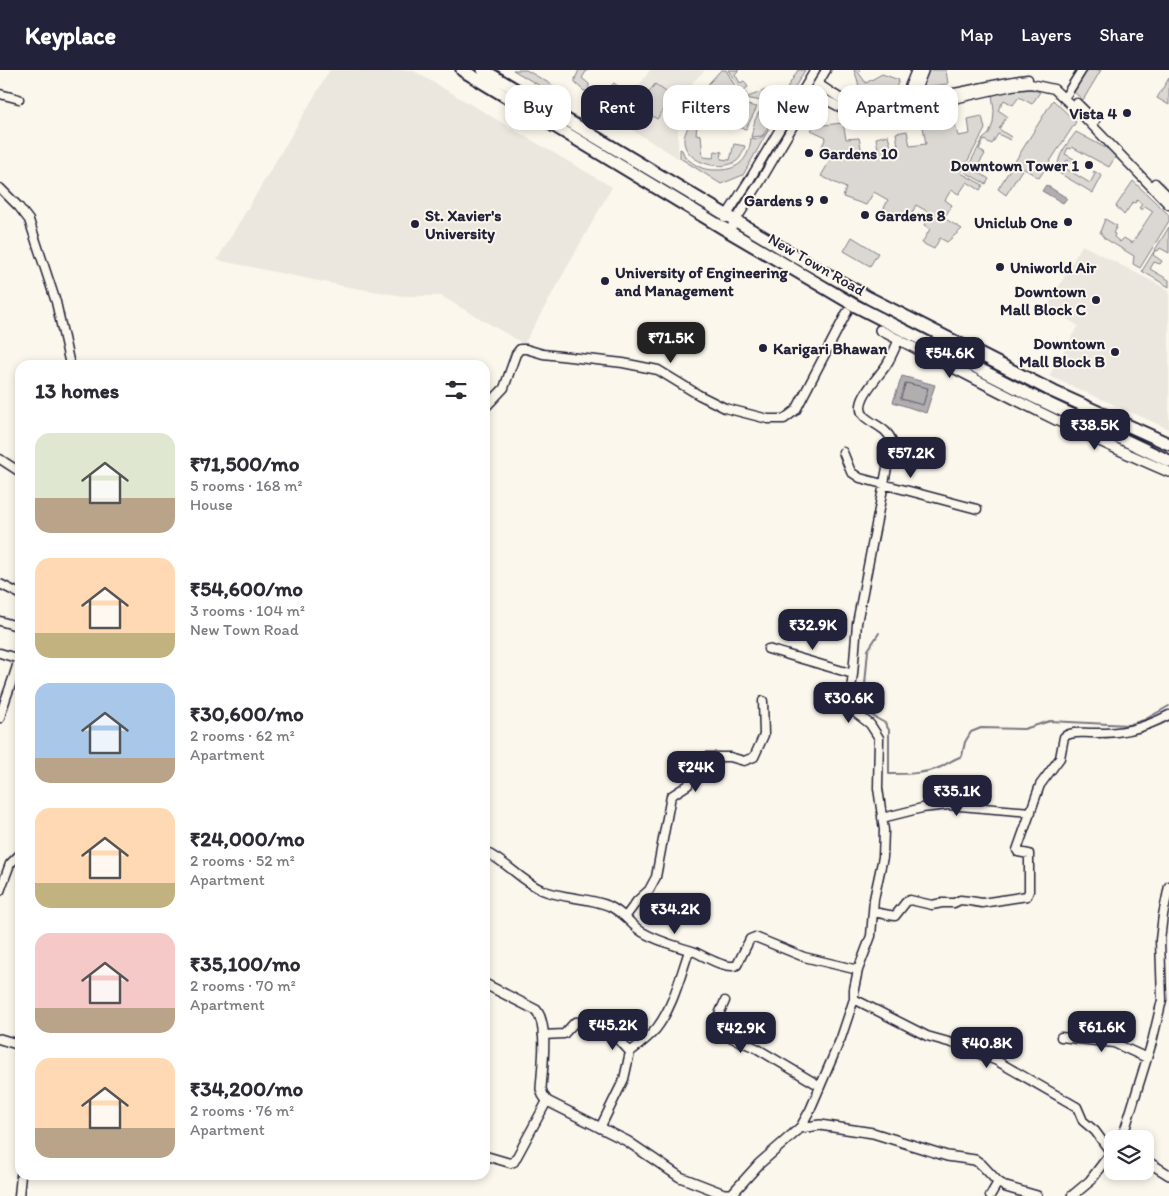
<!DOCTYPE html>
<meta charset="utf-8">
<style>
:root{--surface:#fff;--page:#f7f7f7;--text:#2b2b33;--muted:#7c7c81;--accent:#22223b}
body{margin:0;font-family:Itim,sans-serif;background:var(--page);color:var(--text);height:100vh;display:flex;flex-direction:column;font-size:19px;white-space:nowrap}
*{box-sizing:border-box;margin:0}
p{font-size:16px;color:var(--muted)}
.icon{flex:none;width:28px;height:28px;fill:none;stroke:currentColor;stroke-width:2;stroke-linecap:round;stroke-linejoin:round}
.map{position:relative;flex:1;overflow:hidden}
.details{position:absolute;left:15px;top:290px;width:475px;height:820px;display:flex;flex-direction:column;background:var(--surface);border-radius:15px;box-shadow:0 2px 8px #0003}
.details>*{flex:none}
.guide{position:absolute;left:505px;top:15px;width:475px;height:45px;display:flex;gap:10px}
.tools{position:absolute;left:1104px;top:1060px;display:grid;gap:10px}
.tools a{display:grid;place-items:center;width:50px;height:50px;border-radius:10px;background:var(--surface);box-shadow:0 2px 8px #0003;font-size:25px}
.price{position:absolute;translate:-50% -42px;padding:0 11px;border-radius:10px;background:var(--accent);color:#fff;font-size:16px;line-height:32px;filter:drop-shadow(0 1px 2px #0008)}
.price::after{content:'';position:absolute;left:50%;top:30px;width:15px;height:11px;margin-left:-8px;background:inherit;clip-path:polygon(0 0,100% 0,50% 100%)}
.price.current{background:#222;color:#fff}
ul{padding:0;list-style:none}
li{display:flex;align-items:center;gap:15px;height:125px;padding:0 20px}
li span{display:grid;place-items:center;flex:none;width:140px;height:100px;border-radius:15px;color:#555}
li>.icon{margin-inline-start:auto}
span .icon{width:60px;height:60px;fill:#fffc;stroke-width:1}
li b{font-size:21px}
h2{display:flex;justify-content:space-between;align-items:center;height:60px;padding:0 20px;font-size:21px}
.pill{padding:0 18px;border-radius:15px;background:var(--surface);box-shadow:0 2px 8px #0003;font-size:18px;line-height:45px}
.pill.current{background:var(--accent);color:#fff}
header{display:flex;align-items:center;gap:30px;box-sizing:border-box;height:70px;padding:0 25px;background:var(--accent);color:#fff}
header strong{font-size:24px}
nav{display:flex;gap:28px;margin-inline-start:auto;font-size:18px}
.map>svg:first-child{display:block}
.built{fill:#ebe7df}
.green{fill:#dbd8d3;stroke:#7e7d87}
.water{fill:#b1aeb0;stroke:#787681}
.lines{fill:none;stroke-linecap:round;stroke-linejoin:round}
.shore{stroke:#5b5a6a;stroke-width:1}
.stream{stroke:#787681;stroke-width:2}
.minor-casing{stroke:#22223b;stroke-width:11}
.tertiary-casing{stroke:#22223b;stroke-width:12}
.primary-casing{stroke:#22223b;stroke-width:15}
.minor{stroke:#fbf7ec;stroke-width:8}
.tertiary{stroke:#fbf7ec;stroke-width:9}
.primary{stroke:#fbf7ec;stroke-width:11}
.poi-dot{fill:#22223b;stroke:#fbf7ec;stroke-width:2}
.labels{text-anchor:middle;stroke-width:4;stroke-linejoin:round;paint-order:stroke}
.poi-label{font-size:16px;font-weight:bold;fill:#22223b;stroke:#fbf7ec;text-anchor:end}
.street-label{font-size:16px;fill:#22223b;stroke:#fbf7ec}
</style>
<header>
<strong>Keyplace</strong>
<nav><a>Map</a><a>Layers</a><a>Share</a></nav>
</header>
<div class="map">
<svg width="1169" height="1126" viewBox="0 0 1169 1126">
<rect width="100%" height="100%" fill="#fbf7ec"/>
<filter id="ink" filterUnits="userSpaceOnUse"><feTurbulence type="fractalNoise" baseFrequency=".02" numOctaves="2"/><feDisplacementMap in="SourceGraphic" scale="10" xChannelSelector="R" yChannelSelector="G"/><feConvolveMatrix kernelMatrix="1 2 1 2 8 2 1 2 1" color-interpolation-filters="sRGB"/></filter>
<g filter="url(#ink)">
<path class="built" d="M330,0H412L612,117L524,274L441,226H403L343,216L217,190Z
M650,0H705L692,13L696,16L691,22L696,26L678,60V88L594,37L627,33Z
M1082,175L1169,220V359L1049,306L1078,256L1048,236Z"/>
<path class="green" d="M513,0H526L554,16L550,22Z
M579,0H587L582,8L589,14V18L587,21H584L575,13V9Z
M721,0H726L735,16L729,27C718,33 710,29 699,24Z
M728,0H739L735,4L740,13L744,11L748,17L744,20L748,27L766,20L774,28L761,31L746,28Z
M798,0H805L773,54L770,52L767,57L768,58L762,66L751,67L755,50L759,42L774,35L780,30Z
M854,0H860L858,2L866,13L882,4L899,10C894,28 874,35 856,32C862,21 858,11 854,0Z
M928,0H946L948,14L922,17Z
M1087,0H1101L1083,30L1074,22Z
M1169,8V35L1157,28Z
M614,13L624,21C614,30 603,29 591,25L592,20L595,19L602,24Z
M655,14L673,27L657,49L639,36Z
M737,17L743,26L741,27L737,23L730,29L731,31L722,34L712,33L706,45L705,53L702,52V56H697L696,64L701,65L703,87L713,88L715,81L722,82L721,89L730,90L734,74L745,76C743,81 741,89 735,92C718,102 682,91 684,68C686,57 698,40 704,30C719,34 730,33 737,17Z
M1017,19H1030L1040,22L1032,34L1019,27L1013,35L1004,30L998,40L1007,46L999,59L1011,67L1010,70L998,64L992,74L984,70L979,79L985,84L975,100L989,109L986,114L965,102L983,69L989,64L993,53L994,41L992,23Z
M1053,30L1076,52L1039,108L1023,98L1006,125L998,119Z
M738,33L757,37L746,59L737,57L736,36L730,35V34Z
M982,46L985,59L961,103L983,115L980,120L967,112L959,124L951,120L945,130L952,135L944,148L962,159L947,172L940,168L934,179L922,173L930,159L924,155L930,143L916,135L909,149L900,143L894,151L881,144L888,130L874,122L866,135L843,127L846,118L821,106L833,85L821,79L826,67L811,60L814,56L843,53L846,69L859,68L863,87L879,84L876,68L888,65L891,77L898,76L896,63L907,61L910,76L926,74L923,57L954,51L958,66L970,64L968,49Z
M769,59L743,105L721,114L680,88V79L682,80L685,87C690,91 696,96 702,98C707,100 713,100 718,100C740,100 749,88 751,68C760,71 765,65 769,59Z
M1076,62L1117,84L1109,97L1072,77L1071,79L1068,78L1065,84L1076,90L1074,93L1067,90L1063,97L1090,113L1095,104L1093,103L1094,101L1102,106L1093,123L1059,103C1054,88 1068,73 1076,62Z
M1133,111L1169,145V151L1140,198L1133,194L1134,186L1104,168L1100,162L1105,149L1117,156L1113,163L1115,164L1114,167L1120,172L1124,168L1132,173L1153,141L1145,136L1142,140L1139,138L1142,134L1137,130L1135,133L1133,132L1124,145L1116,136Z
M1169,157V183L1160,178L1158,181L1155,180L1153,185L1162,191L1160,194L1154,192L1150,199L1169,210V217L1142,201Z
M852,167L878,183L870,196L844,181Z"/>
<path class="water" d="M1046,115L1067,128L1063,133L1042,121Z
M902,306L935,315L926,343L893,332Z"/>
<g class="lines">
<path class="shore" d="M906,313L928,318L923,335L901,329Z"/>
<path class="stream" d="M879,563L868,580L863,638L867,643L885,653L889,660V704C906,704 925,704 941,697C948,693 954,689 962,686L965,672L971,662L981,658L1024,659L1050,651L1128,655L1144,650L1169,636"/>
<g class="minor-casing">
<path id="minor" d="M818,14C829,20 841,31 853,34C866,38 889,36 901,30
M901 29a8 8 0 1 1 16 0a8 8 0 1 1-16 0Z
M907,22L916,0
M813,23L847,41L864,43L906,37
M915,23L924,0
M0,24L19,29
M1067,24L1082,0
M917,28C955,26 991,13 1028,9
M1077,33L1095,51
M916,34L936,33L1012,16L1031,14L1054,19L1084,47L1169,135
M1155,113L1169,127
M0,118L19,137L29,150L56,232L70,295
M725,148L750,109L815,0
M729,161L760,112L826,0
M485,338L504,318L516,284L520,279H526L543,284L623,293L658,300L699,325L725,338L768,349H784L796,340L847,242
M843,382L851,402L860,408L977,439
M0,389L20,402
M0,514L20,524
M0,551L20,557
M768,579L853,604
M0,583L19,589
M0,648C5,626 16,606 20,583
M882,748L922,738L948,735L1031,742
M485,782C506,791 521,811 542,820C563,829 588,827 609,836C624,843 630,854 642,862C659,872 677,876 695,882C706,887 727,900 737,895L750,869L755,867L804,887L858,900
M0,821L10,794L20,784
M873,842L895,846L906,832L910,830L932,835L942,833H954L960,830L970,831L982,833L1027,826L1029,821V784L1018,782L1017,780L1040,715L1060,688L1064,667C1071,661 1082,663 1090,663C1121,664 1142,659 1169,645
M626,846L637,831L649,820L656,807L671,726L688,715L700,692L706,687H730L744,691L754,687L764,665L763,631
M854,929L927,966L952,973L997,991L1077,1037L1083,1051L1095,1061L1111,1083
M725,931L713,957V960L756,978L820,1016
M543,965L564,964L575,952C599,950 616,966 630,982L624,1009L600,1058
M1061,967L1114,973L1147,988
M630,982C639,975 648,968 656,959C673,937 680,907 689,881
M800,1058L810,1040L841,968L854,929V919L858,900L871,866L874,829L883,787L884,760L878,718L879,668L870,654L853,641L850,637V626L853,604L857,553L892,372C889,359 874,355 865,347C850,333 880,306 887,294C892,286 895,278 899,269
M1122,1069L1152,972L1162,930L1160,870L1163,845L1169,816
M486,1086L510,1093L514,1092L547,1031
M19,1126L21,1105
M990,1126L998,1112"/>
</g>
<g class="tertiary-casing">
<path id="tertiary" d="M880,260C975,309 1070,360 1169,402
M485,914L536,940C549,955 542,999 541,1019L543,1025L547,1031L627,1071L680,1107L724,1124H732L759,1094L800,1058L820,1055L873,1063L947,1086L975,1090L982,1095L998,1112L1006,1117L1037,1126
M0,969L20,975
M1145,1090L1169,1105
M1072,1126L1090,1111L1112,1082"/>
</g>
<g class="primary-casing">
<path id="primary" d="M462,0L723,158L854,235L1036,328L1169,391
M483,0L800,189L869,228L1054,322L1169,374"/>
</g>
<use href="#minor" class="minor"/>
<use href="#tertiary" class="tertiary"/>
<use href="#primary" class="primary"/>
</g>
</g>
<g class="poi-dot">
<circle cx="1127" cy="43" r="5"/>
<circle cx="809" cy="83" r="5"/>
<circle cx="1089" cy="95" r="5"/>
<circle cx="824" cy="130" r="5"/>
<circle cx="865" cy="145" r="5"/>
<circle cx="1068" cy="152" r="5"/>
<circle cx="415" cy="154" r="5"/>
<circle cx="1000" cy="197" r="5"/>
<circle cx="605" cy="211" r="5"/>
<circle cx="1096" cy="230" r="5"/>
<circle cx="763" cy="278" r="5"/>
<circle cx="1115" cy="282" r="5"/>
</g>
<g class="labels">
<g class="poi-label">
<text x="1117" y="49">Vista 4</text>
<text x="819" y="89" text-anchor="start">Gardens 10</text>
<text x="1079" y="101">Downtown Tower 1</text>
<text x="814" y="136">Gardens 9</text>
<text x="425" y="151" text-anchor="start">St. Xavier's<tspan x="425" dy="18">University</tspan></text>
<text x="875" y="151" text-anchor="start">Gardens 8</text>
<text x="1058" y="158">Uniclub One</text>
<text x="1010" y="203" text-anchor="start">Uniworld Air</text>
<text x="615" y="208" text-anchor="start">University of Engineering<tspan x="615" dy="18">and Management</tspan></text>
<text x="1086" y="227">Downtown<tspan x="1086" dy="18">Mall Block C</tspan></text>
<text x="1105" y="279">Downtown<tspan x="1105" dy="18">Mall Block B</tspan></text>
<text x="773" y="284" text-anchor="start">Karigari Bhawan</text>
</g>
<g class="street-label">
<text transform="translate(817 194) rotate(30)" y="6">New Town Road</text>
</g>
</g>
</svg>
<div class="tools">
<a><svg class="icon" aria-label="layers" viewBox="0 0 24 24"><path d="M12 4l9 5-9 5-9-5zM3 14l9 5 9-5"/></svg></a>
</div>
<b class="price current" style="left:671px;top:294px">₹71.5K</b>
<b class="price" style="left:950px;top:309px">₹54.6K</b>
<b class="price" style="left:1095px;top:381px">₹38.5K</b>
<b class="price" style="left:911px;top:409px">₹57.2K</b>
<b class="price" style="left:813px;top:581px">₹32.9K</b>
<b class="price" style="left:849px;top:654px">₹30.6K</b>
<b class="price" style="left:696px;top:723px">₹24K</b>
<b class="price" style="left:957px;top:747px">₹35.1K</b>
<b class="price" style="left:675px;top:865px">₹34.2K</b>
<b class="price" style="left:613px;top:981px">₹45.2K</b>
<b class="price" style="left:1102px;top:983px">₹61.6K</b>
<b class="price" style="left:741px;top:984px">₹42.9K</b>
<b class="price" style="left:987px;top:999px">₹40.8K</b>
<div class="guide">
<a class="pill">Buy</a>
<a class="pill current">Rent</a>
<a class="pill">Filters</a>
<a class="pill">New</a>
<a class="pill">Apartment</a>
</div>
<section class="details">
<h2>13 homes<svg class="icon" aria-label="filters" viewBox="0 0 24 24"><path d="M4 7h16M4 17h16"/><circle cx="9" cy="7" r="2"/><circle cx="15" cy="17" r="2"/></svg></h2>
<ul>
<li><span style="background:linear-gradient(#dfe7d0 65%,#b9a48a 0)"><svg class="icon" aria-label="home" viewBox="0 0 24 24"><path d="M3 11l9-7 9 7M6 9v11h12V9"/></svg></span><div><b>₹71,500/mo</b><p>5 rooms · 168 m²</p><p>House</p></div></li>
<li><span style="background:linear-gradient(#ffd9b3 75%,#c2b280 0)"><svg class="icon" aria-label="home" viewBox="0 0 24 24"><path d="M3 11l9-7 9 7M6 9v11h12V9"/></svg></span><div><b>₹54,600/mo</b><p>3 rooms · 104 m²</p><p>New Town Road</p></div></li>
<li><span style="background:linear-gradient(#a9c7e8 75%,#b9a48a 0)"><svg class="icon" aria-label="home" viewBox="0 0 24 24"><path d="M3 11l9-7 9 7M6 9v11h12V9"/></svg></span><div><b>₹30,600/mo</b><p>2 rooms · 62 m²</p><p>Apartment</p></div></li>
<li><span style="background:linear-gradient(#ffd9b3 75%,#c2b280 0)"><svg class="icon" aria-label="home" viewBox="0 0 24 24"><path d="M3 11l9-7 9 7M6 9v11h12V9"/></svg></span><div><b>₹24,000/mo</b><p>2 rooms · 52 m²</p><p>Apartment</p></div></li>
<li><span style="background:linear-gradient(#f6c9c9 75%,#b9a48a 0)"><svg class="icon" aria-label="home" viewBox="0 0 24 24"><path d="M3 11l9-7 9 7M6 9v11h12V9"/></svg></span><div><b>₹35,100/mo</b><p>2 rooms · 70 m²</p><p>Apartment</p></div></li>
<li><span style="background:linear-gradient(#ffd9b3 70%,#b9a48a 0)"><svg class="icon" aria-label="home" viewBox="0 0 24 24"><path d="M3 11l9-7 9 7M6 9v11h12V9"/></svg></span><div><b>₹34,200/mo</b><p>2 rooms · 76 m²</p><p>Apartment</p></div></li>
</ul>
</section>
</div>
